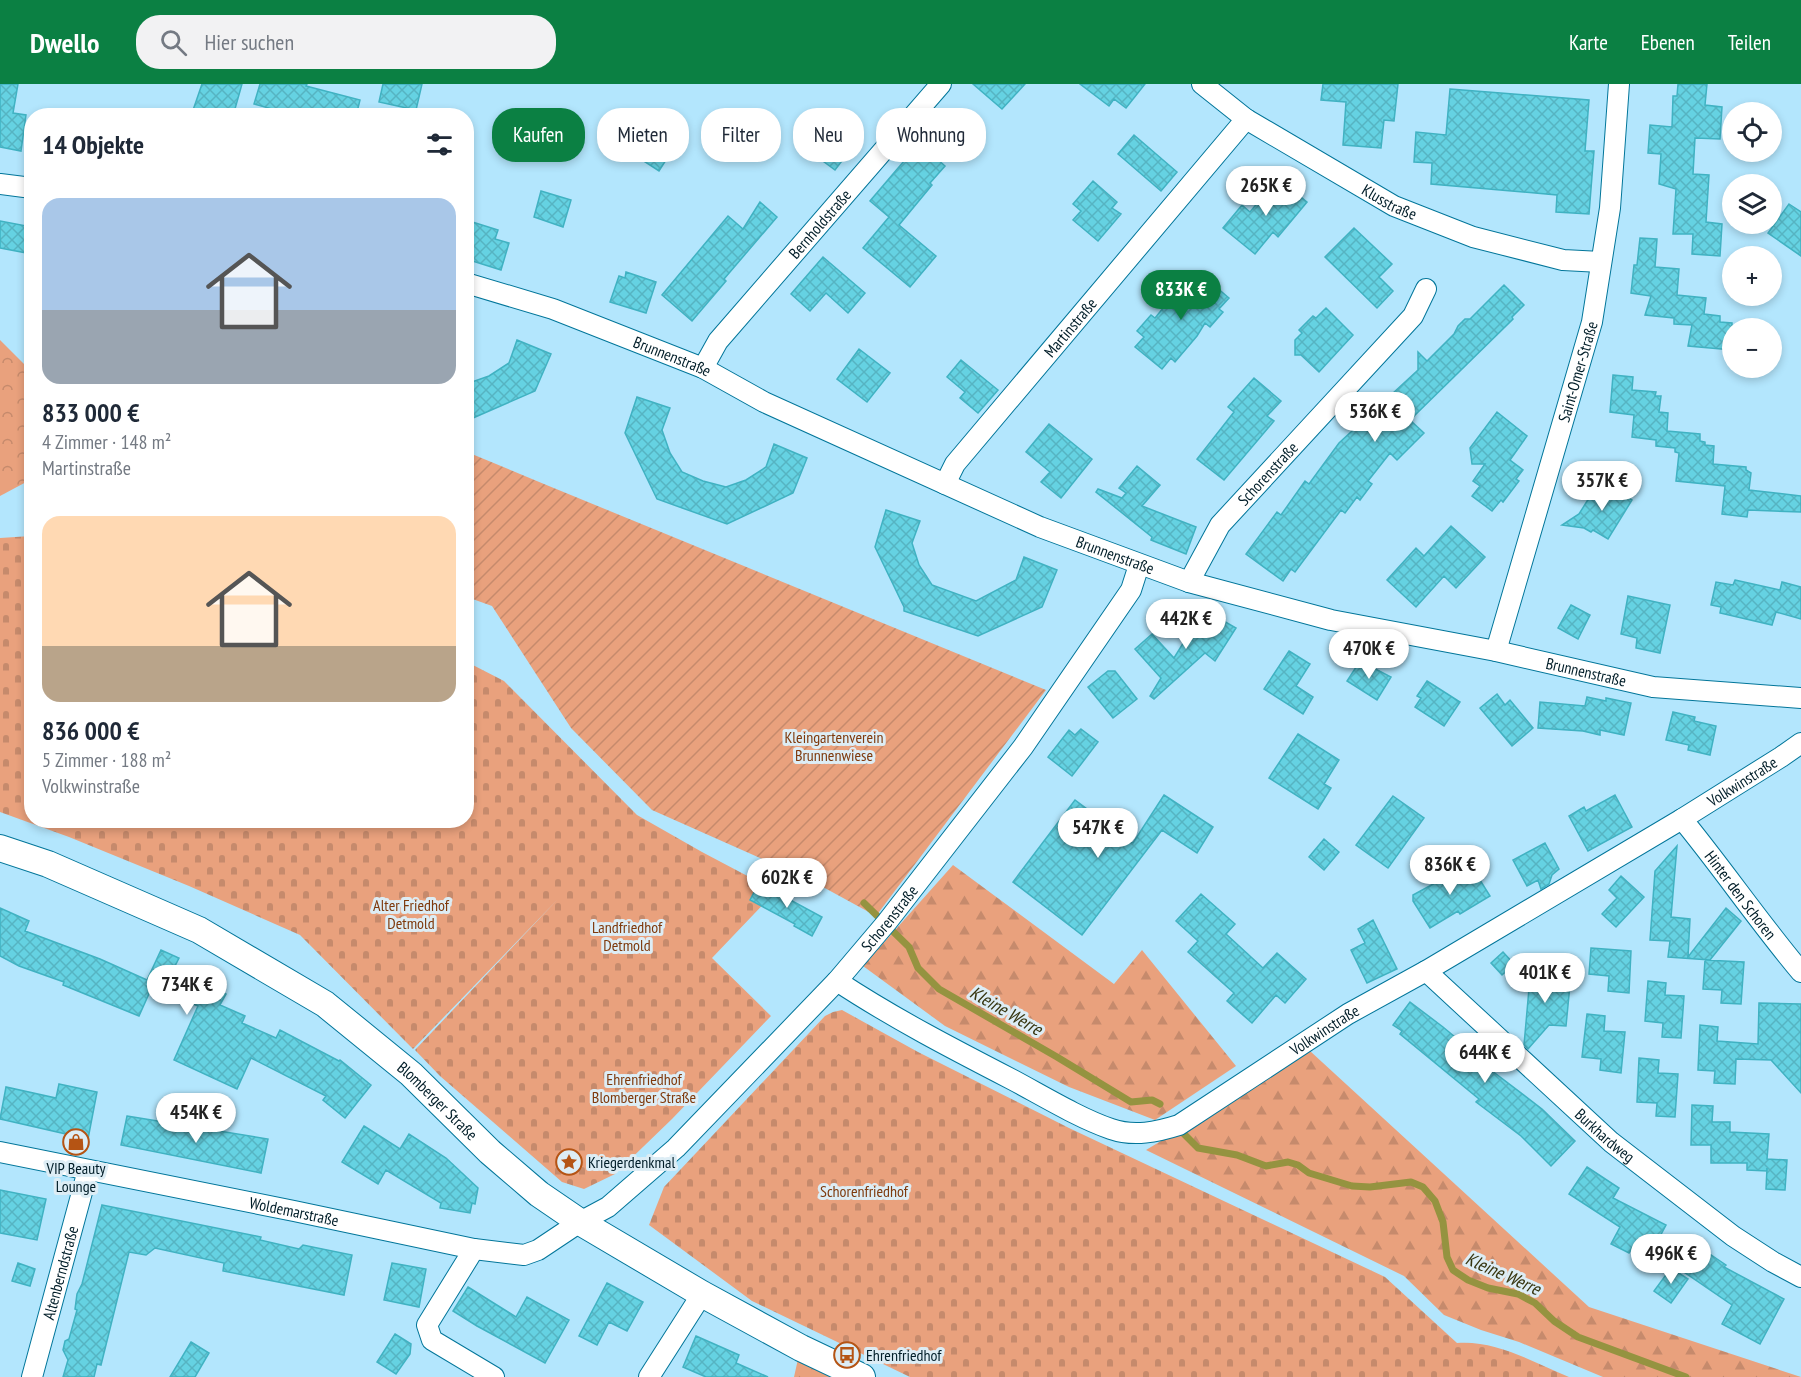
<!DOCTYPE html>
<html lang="de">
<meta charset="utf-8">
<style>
:root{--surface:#fff;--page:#f2f2f3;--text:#1f2937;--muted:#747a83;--accent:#0b8043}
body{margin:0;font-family:"PT Sans Narrow",sans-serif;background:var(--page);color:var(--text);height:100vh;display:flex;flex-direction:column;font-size:22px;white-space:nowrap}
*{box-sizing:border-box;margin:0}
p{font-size:20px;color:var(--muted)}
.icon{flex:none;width:33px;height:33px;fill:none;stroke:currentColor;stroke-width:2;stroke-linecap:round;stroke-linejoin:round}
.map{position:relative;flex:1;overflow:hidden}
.drawer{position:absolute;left:24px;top:24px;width:450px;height:720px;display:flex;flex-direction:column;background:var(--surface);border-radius:24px;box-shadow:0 3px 9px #0003}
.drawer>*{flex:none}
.guide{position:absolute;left:492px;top:24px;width:570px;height:54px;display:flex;gap:12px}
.buttons{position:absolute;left:1722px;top:18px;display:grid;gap:12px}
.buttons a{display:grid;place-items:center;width:60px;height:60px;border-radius:50%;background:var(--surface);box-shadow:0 3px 9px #0003;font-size:30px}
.price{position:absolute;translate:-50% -51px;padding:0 14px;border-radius:21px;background:#fff;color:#222;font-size:20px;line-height:39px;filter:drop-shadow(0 2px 3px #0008)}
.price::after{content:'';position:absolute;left:50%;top:36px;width:18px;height:14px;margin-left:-9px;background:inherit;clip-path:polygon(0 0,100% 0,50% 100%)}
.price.active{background:var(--accent);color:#fff}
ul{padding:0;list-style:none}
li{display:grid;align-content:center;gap:12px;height:318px;padding:0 18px}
li span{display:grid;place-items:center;height:186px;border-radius:18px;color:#555}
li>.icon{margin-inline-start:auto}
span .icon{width:108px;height:108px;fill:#fffc;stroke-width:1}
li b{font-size:26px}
h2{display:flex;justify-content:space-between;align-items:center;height:72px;padding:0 18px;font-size:26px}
.chip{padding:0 21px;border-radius:24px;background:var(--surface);box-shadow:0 3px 9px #0003;font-size:21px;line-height:54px}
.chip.active{background:var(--accent);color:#fff}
header{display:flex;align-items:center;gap:36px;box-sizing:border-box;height:84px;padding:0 30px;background:var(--accent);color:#fff}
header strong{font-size:28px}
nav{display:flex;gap:33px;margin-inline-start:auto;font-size:21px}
.search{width:420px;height:54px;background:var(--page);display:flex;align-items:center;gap:15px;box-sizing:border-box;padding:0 21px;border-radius:24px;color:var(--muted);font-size:22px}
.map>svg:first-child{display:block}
.forest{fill:url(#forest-firs)}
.cemetery{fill:url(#cemetery-stones)}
.park{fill:url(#park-crowns)}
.garden{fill:url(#garden-furrows)}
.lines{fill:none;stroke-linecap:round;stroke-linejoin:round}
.stream{stroke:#959340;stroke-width:7}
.building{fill:url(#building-cross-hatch);stroke:#40b2c2;stroke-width:1.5}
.minor-casing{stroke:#02769a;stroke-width:22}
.tertiary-casing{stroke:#02769a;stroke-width:28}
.minor{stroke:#fff;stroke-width:20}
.tertiary{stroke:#fff;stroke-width:26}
.labels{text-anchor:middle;stroke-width:6;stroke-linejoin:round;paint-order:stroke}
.street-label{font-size:16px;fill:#011d28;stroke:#ddedf5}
.park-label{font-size:16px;fill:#7e390c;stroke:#ddedf5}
.poi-label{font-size:16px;fill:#011d28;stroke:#ddedf5;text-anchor:start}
.water-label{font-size:18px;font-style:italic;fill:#363510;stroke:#ddedf5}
</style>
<header>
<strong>Dwello</strong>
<div class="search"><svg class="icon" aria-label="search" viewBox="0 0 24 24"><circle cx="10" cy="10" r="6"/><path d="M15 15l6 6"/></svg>Hier suchen</div>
<nav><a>Karte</a><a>Ebenen</a><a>Teilen</a></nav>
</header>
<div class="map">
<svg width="1801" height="1293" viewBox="0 0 1801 1293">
<defs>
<pattern id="forest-firs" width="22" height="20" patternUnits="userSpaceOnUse" patternTransform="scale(1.5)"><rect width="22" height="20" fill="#e9a17d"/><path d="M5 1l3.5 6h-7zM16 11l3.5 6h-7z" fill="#c68a6c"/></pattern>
<pattern id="cemetery-stones" width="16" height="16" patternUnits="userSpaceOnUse" patternTransform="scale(1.5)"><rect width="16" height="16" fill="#e9a17d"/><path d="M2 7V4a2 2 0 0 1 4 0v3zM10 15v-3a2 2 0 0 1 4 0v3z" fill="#c68a6c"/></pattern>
<pattern id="park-crowns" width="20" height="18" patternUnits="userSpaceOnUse" patternTransform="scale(1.5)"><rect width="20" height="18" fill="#e9a17d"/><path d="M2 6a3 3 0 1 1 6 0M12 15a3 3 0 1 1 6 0" fill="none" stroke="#c68a6c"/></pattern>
<pattern id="garden-furrows" width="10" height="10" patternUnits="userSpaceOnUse" patternTransform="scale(1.5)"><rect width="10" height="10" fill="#e9a17d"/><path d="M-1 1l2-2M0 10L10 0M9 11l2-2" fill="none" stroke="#c68a6c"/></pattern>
<pattern id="building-cross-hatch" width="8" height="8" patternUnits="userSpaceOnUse" patternTransform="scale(1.5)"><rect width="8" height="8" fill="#65d2e2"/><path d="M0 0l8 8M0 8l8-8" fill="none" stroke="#56b4c2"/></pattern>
</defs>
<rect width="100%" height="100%" fill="#b3e6fd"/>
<path class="forest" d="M953,781L1114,900L1142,866L1236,982L1155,1036L1069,1003L945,942L863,882Z
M1310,967L1589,1223L1801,1293H1603L1519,1258L1481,1246L1444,1231L1404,1192L1146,1066Z
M798,1275L834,1293H794Z"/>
<path class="cemetery" d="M31,452L32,736H466L467,578L504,597L637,731L702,768L776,807L712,874L771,932L672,1035L615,1090L584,1105L562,1098L440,992L415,966L559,814L413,965L300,851L189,802L69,753L0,728V454Z
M842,926L918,968L1069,1044L1385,1193L1457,1259C1496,1256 1533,1278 1569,1293H910L752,1217L649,1141L664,1103L825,932L833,928Z"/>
<path class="park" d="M0,256L32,288L30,396L0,412Z"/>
<path class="garden" d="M467,368L544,400L1046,606L876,832L812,797L652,726L571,644L492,522L467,513Z"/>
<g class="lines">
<path class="stream" d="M864,819L909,863L918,884L939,905L1057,973L1131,1018L1152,1016L1160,1020
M1184,1050L1198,1064L1237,1071L1266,1082L1288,1078L1298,1081L1309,1089L1352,1102L1370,1103L1411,1098L1423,1103L1435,1117L1443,1138L1447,1173L1453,1186L1468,1196L1488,1204L1518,1210L1535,1219L1554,1237L1578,1253L1686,1293"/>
</g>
<path class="building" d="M0,0H18L13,29L26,31L21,67L0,63Z
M202,0H242L233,32H191Z
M260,0H307L306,2L360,16L356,32H297L254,20Z
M383,0H422L416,26L379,18Z
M973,0H1025L1002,25Z
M1080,0H1145L1126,24L1114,15L1109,22Z
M1323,0H1398L1394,37L1384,36L1381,64L1343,61L1346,18L1321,16Z
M1678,0H1707L1705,21L1722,23L1720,55L1695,54L1693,90L1709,91L1706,138L1722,140L1720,172L1692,170L1693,150H1673L1676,105L1659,100L1661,70L1648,69L1650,41L1672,43L1673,12H1677Z
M1450,5L1589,16L1585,67H1594L1589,130L1556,128L1557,111L1431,100L1432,79L1414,78L1416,48L1446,51Z
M826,33L858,56L835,86L804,63Z
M652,47L675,62L659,87L636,72Z
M1134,51L1177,88L1161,107L1118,70Z
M916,63L926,70L928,67L945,82L930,99L932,101L899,141L936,172L910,203L863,164L889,133L870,117Z
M1278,94L1307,118L1278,153L1273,148L1255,170L1223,144L1242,121L1250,128Z
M1093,97L1117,118L1112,124L1121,130L1098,157L1073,136L1081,127L1073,120Z
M541,107L571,116L563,143L534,133Z
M760,118L777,133L724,195L726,197L692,237L662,211L728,132L743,145Z
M1789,120L1801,128V172L1768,149Z
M466,136L498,146L495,155L509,159L501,186L466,175Z
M0,137L32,143V170L0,164Z
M1354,144L1392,180L1379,193L1393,207L1377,224L1325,173Z
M1640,154L1657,155L1655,183L1679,185L1677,211L1706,214L1704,230L1720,232V238L1732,239V266L1688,262L1692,241L1674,240V234L1645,231L1651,212L1631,209L1634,181H1637Z
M823,173L865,209L848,229L826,209L810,227L791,210Z
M626,188L656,198L646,229L610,218L619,192L625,194Z
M1202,191L1229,214L1219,225L1223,228L1210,243L1205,239L1197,252L1175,278L1171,274L1162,285L1135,263L1144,253L1137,247L1151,231L1155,234L1186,196L1193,202Z
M1504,201L1524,221L1512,233L1513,235L1410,336L1424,349L1397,376L1390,369L1368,397L1372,400L1360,416L1357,413L1345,429L1341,426L1295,488L1291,485L1283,497L1246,470L1277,428L1281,431L1305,397L1309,400L1339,359L1418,286V268L1427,277L1454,250L1458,242L1465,235H1470Z
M1326,224L1353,251L1319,288L1301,271H1295V256L1302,249L1299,246L1313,232L1316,234Z
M517,256L551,270L535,307L466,337V300L489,292L509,279Z
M859,265L890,289L867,318L837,295Z
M961,276L998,306L978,329L960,314L965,308L947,293Z
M1613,291L1633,293L1632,306L1656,308L1655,312H1661L1659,328L1668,329L1667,347L1700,350V357L1705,358V361L1714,362L1713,380L1746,383V386L1751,389L1749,406L1801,412V428L1748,426L1747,433L1722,430L1725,402L1676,397L1679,369L1675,368V364L1656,362V356L1632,353L1634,331L1610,328Z
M1254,294L1281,317L1267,332L1274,337L1224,396L1197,375L1234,328L1228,323Z
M637,313L670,324L662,346L670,369L682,388L703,397L726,403L746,396L766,383L774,360L807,374L793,409L727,440L657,415L625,349Z
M1497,328L1527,352L1510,376L1523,386L1516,395L1519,397L1503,418L1501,416L1492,427L1472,412L1480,402L1473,397L1485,380H1472L1470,364Z
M1049,340L1092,375L1061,414L1041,398L1050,388L1026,368Z
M1137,382L1160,401L1142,422L1196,443L1186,470L1151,456L1152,453L1096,408L1098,405L1122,414L1126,409L1119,404Z
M1603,398L1632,416L1608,455L1593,446L1591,448L1584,444L1562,441L1579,430L1589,414L1592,415Z
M886,426L920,437L912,459L919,481L932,501L976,517L1016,496L1024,473L1057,486L1042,523L978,552L904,527V523L875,463Z
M1451,442L1485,473L1456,504L1444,492L1416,523L1387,496L1416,464L1424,472Z
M1735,496L1780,506L1782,498L1801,503V535L1776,528L1772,541L1720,529L1721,523L1711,521L1716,498L1733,501Z
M1628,512L1670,521L1660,569L1636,564L1637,554L1621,550Z
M1571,521L1590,531L1578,555L1558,544Z
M1203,527L1209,531L1210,529L1236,544L1215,577L1205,569L1154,615L1150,612L1161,594L1135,565L1152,550L1174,574Z
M1289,567L1310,580L1296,602L1313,613L1303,630L1264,605Z
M1360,577L1391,593L1377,616L1347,597Z
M1108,587H1115L1137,615L1113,634L1088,603Z
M1427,597L1460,618L1444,642L1415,623L1421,614L1417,612Z
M1497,610L1505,621L1510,616L1533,644L1512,662L1480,624Z
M1587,613L1606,617V614L1631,619L1624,651L1600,646V651L1583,647L1538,644L1540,618L1585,622Z
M1673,628L1695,633L1694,637L1716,642L1710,671L1688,666L1689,661L1666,656Z
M1081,645L1098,658L1072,692L1048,673L1069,646L1075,651Z
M1298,650L1339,676L1324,700L1331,704L1318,725L1269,694Z
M1164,711L1213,743L1197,769L1162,746L1082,851L1013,798L1075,716L1133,759Z
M1615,711L1632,743L1588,767L1569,732L1584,723L1586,727Z
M1393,712L1424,734L1388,784L1356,761Z
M1324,755L1339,768L1324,786L1309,773Z
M1545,759L1559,785L1552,791L1549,800L1541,805L1538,796L1527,802L1513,776Z
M1677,762L1671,833L1690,835L1688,873L1726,824L1741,837L1710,876L1668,873L1670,857L1650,856L1655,787Z
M1470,780L1490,812L1460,830L1458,827L1430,844L1413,817V811Z
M1621,792L1644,813L1616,843L1602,830L1617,814L1609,806Z
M759,799L822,833L812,852L794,842L795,840L750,816Z
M1201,810L1235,840L1226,850L1263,884L1277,869L1306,895L1285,919L1276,911L1252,939L1227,917L1234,909L1188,868L1198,857L1176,837Z
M0,824L29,837L25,847L100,875L147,896L161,866L179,874L173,886L226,910L220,921L245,932L242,939L276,954L280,946L339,977L340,976L371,1001L345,1034L323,1016L326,1012L251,974L237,1005L174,976L198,922L152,903L139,932L63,901L64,898L19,882L0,872Z
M1373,836L1397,885L1367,899L1351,866L1365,859L1358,845Z
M1591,864L1631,867L1629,909L1608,907L1609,892L1589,890Z
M1503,868L1514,880L1502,891L1491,879Z
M1705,876L1744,878L1741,920L1721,919L1722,906L1703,905Z
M1531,882L1552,884L1550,899L1570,901L1566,942L1549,941L1528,965L1524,961Z
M1648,897L1666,899L1665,911L1684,912L1681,954L1662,953L1663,939L1645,937Z
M1410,918L1443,943L1485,978L1483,980L1542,1025L1575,1057L1551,1082L1521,1052L1476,1018L1479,1015L1400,950L1402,947L1393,941Z
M1759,919L1801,920V1009L1771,976L1736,975L1735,1000L1714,999L1715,987L1698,986L1700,941L1718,943L1717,957L1758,960Z
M1587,930L1605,932L1604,947L1625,948L1621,989L1600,986L1601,975L1582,973Z
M1639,974L1659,976L1658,989L1678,990L1675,1033L1656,1032L1657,1019L1637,1018Z
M59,1000L97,1008L88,1055L0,1035L6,1003L56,1014Z
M1692,1021L1713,1022L1712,1038H1730V1048L1769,1050L1767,1075L1787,1076L1785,1106L1766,1105L1767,1084V1087L1747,1086V1079H1711V1061H1691Z
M127,1032L268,1055L261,1089L121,1061Z
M364,1042L400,1065L409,1050L446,1074L478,1104L475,1120L472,1119L470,1129L440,1124L441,1119L386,1086L378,1100L342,1078Z
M1587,1083L1619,1104L1613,1114L1666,1141L1650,1171L1633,1162L1629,1169L1611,1160L1620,1143L1569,1110Z
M0,1106L46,1115L37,1156L0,1149Z
M102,1121L261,1153L260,1156L299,1165L303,1161L352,1171L344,1211L223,1187L224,1179L155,1164L146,1171L129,1168L101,1281L97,1280L94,1293H63L68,1276L63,1266L65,1257L69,1255L77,1226L75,1225L77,1210L82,1200Z
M1695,1160L1726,1181L1724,1183L1784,1215L1760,1260L1722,1240L1732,1221L1678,1184Z
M18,1179L35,1185L30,1202L12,1197Z
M392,1179L426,1185L419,1223L384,1216Z
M1671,1184L1688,1195L1671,1219L1654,1207Z
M607,1199L643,1218L627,1247L609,1238L597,1261L579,1252Z
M468,1203L516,1233L527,1213L569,1236L545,1279L477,1242L453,1227Z
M395,1250L411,1260L410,1270L396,1290L377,1278Z
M696,1252L739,1271L736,1279L768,1293H706L683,1283Z
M191,1258L209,1269L195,1293H170Z"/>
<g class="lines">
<g class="minor-casing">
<g id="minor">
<path id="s1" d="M1202,0L1246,35L1394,122L1473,153L1563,176L1601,178"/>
<path d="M0,100L32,104"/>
<path id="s2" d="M466,199L553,225L703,284L764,318L1040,443L1189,498L1331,536L1496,567L1653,603L1801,614"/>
<path id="s3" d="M703,284L718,257L941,0"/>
<path id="s4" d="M945,400L955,380L1246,35"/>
<path id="s5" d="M1189,498L1220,441L1413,232L1426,205"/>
<path id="s6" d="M1496,567L1592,238L1610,124L1619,0"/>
<path id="s7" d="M1682,735C1723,785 1759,838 1801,888"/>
<path id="s8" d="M1426,887L1611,1058L1733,1152L1773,1178L1801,1193"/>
<path id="s9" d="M837,897C893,934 953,965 1013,996C1043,1012 1079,1034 1111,1045C1134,1053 1157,1048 1179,1041L1348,930L1426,887L1682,735L1781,673L1801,659"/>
<path id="s10" d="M0,1068L294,1127L474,1165L524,1171L538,1166L580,1138L608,1123L676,1064L837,897L887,838L1023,663L1131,506L1139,481"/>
<path d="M474,1165L427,1241L432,1256L494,1293"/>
<path id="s11" d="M32,1293L88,1086"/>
<path d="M649,1293L702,1210"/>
</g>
</g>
<g class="tertiary-casing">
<g id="tertiary">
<path id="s12" d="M0,764L48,780L199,846L325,920L411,990L490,1068L539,1110L580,1138L702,1210L801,1264L862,1293"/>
</g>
</g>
<use href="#minor" class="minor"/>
<use href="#tertiary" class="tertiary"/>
</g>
<defs>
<g id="shop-ring" transform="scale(1.35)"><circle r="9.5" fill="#ddedf5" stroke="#b55414" stroke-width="1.5"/><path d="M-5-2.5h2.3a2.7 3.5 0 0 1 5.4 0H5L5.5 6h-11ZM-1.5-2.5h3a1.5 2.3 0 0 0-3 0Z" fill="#b55414"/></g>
<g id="sight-ring" transform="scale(1.35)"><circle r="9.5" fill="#ddedf5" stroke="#b55414" stroke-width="1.5"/><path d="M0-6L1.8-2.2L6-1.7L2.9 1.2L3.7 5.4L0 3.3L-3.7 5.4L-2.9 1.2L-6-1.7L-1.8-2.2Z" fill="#b55414"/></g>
<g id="bus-ring" transform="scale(1.35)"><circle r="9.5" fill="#ddedf5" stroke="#b55414" stroke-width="1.5"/><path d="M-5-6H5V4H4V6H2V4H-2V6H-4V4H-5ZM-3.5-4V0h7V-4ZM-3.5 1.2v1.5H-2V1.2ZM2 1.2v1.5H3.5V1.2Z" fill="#b55414"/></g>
</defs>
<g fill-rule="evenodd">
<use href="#shop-ring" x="76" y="1058"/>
<use href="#sight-ring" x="569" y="1078"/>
<use href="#bus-ring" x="847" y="1271"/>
</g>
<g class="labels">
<g class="street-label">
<text dy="6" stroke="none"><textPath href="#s1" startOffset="222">Klusstraße</textPath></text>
<text dy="6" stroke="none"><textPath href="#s3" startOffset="186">Bernholdstraße</textPath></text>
<text dy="6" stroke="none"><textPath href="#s4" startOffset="201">Martinstraße</textPath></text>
<text dy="6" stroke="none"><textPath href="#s2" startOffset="219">Brunnenstraße</textPath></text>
<text dy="6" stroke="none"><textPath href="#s6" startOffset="291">Saint-Omer-Straße</textPath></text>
<text dy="6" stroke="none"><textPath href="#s5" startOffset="135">Schorenstraße</textPath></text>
<text dy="6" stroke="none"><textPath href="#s2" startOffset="705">Brunnenstraße</textPath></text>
<text dy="6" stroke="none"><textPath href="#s2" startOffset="1191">Brunnenstraße</textPath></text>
<text dy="6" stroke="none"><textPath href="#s9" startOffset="1041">Volkwinstraße</textPath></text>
<text dy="6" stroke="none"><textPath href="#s7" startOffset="96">Hinter den Schoren</textPath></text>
<text dy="6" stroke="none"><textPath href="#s10" startOffset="1035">Schorenstraße</textPath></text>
<text dy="6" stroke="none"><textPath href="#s9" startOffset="555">Volkwinstraße</textPath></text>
<text dy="6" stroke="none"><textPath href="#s12" startOffset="510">Blomberger Straße</textPath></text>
<text dy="6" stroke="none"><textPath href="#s8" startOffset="243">Burkhardweg</textPath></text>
<text dy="6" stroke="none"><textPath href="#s10" startOffset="300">Woldemarstraße</textPath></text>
<text dy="6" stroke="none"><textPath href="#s11" startOffset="108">Altenberndstraße</textPath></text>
</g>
<g class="park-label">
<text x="834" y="659">Kleingartenverein<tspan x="834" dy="18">Brunnenwiese</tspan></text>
<text x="411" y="827">Alter Friedhof<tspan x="411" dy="18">Detmold</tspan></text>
<text x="627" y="849">Landfriedhof<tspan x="627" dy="18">Detmold</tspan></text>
<text x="644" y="1001">Ehrenfriedhof<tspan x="644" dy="18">Blomberger Straße</tspan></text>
<text x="864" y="1113">Schorenfriedhof</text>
</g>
<g class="poi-label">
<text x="588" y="1084">Kriegerdenkmal</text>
<text x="76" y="1090" text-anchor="middle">VIP Beauty<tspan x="76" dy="18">Lounge</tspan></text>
<text x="866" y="1277">Ehrenfriedhof</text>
</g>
<g class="water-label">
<text transform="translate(1006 927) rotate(30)" y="6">Kleine Werre</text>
<text transform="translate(1503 1190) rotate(24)" y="6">Kleine Werre</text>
</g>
</g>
</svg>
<div class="buttons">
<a><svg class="icon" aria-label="locate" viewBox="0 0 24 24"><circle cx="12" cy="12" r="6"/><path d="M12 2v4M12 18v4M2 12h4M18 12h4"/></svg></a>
<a><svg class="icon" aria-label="layers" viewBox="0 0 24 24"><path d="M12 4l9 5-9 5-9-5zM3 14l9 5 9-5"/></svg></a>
<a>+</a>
<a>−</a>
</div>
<b class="price" style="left:1266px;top:133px">265K €</b>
<b class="price active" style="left:1181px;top:237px">833K €</b>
<b class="price" style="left:1375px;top:359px">536K €</b>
<b class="price" style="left:1602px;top:428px">357K €</b>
<b class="price" style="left:1186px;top:566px">442K €</b>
<b class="price" style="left:1369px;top:596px">470K €</b>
<b class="price" style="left:1098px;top:775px">547K €</b>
<b class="price" style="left:1450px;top:812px">836K €</b>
<b class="price" style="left:787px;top:825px">602K €</b>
<b class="price" style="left:1545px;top:920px">401K €</b>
<b class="price" style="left:187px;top:932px">734K €</b>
<b class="price" style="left:1485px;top:1000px">644K €</b>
<b class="price" style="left:196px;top:1060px">454K €</b>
<b class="price" style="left:1671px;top:1201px">496K €</b>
<div class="guide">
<a class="chip active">Kaufen</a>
<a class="chip">Mieten</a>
<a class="chip">Filter</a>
<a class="chip">Neu</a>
<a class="chip">Wohnung</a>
</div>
<section class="drawer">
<h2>14 Objekte<svg class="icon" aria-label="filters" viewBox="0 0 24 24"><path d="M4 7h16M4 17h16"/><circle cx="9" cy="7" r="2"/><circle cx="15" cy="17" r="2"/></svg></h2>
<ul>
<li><span style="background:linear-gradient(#a9c7e8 60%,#9aa5b1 0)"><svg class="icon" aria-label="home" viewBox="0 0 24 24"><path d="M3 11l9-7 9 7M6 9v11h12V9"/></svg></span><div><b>833 000 €</b><p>4 Zimmer · 148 m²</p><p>Martinstraße</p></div></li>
<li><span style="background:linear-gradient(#ffd9b3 70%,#b9a48a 0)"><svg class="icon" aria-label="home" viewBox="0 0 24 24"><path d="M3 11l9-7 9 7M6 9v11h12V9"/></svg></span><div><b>836 000 €</b><p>5 Zimmer · 188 m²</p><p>Volkwinstraße</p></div></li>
</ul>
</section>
</div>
